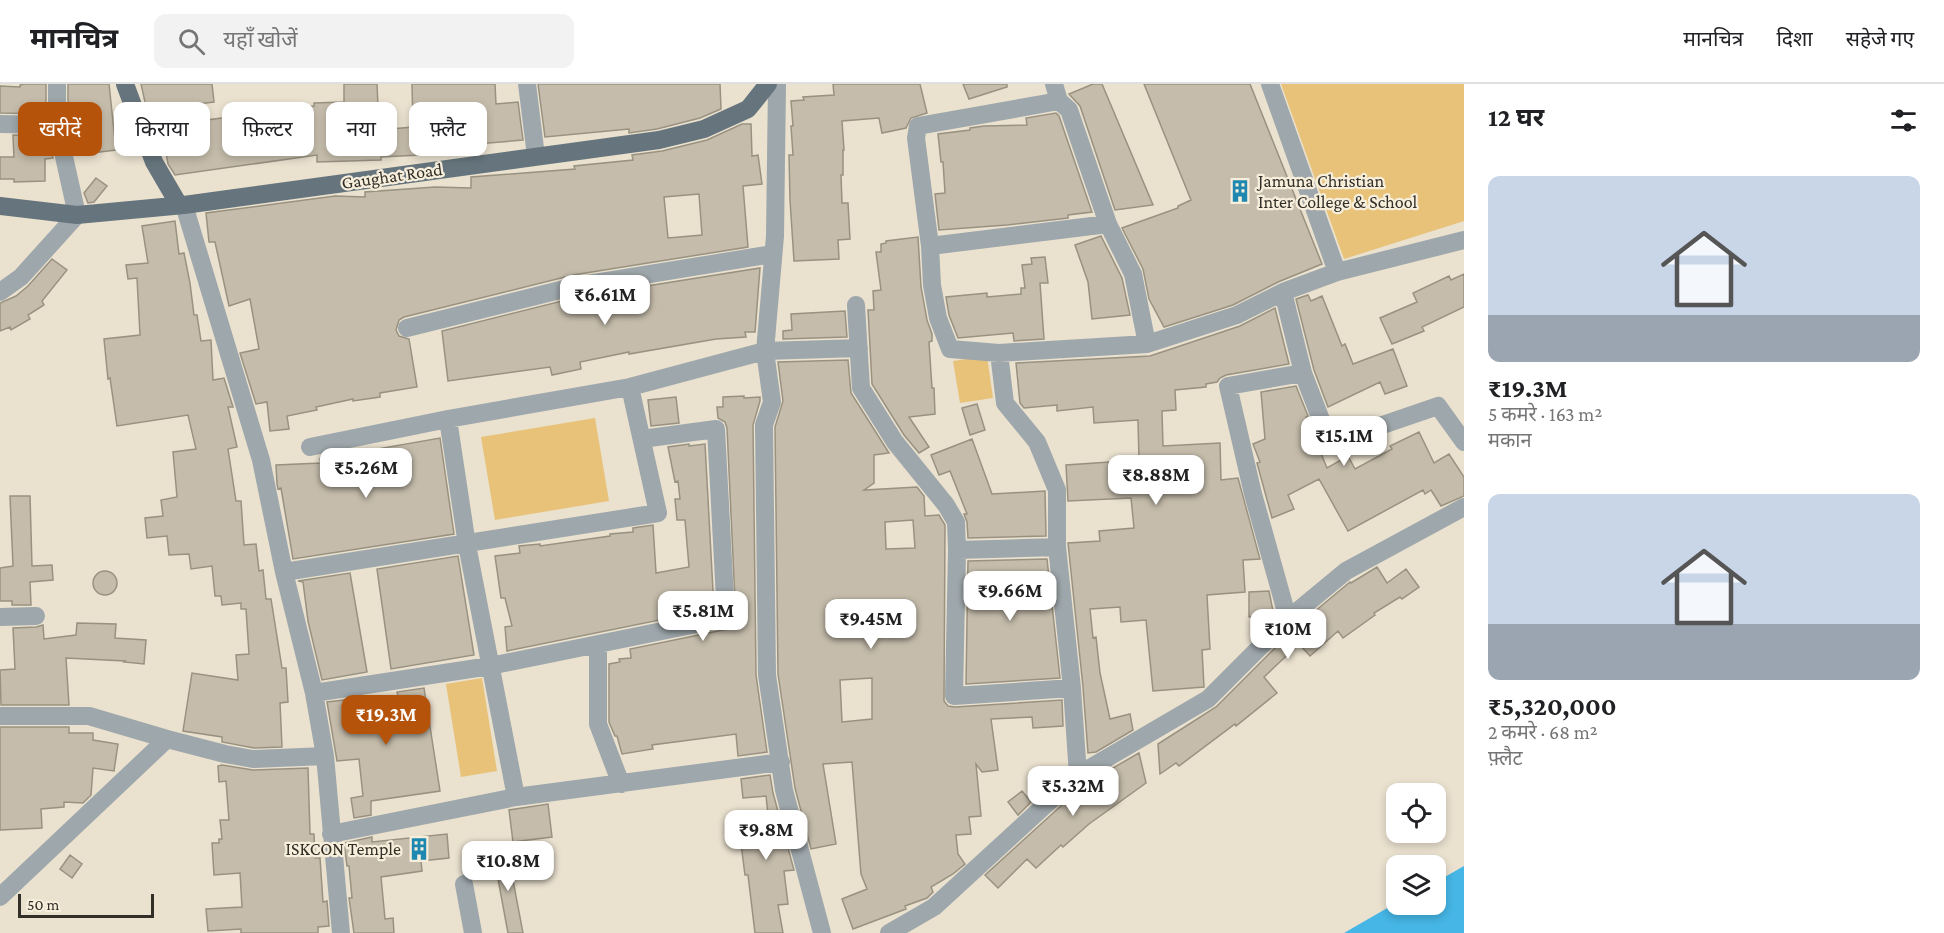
<!DOCTYPE html>
<html lang="hi">
<meta charset="utf-8">
<style>
:root{--surface:#fff;--page:#f2f2f2;--text:#202124;--muted:#757577;--line:#e0e0e0;--accent:#b45309}
body{margin:0;font-family:"Crimson Pro","Noto Sans Devanagari",serif;background:var(--page);color:var(--text);height:100vh;display:flex;flex-direction:column;font-size:22px;white-space:nowrap}
*{box-sizing:border-box;margin:0}
p{font-size:20px;color:var(--muted)}
.icon{flex:none;width:33px;height:33px;fill:none;stroke:currentColor;stroke-width:2;stroke-linecap:round;stroke-linejoin:round}
.map{position:relative;flex:1;overflow:hidden}
.side{display:flex;flex-direction:column;background:var(--surface);width:480px}
.side>*{flex:none}
.banner{position:absolute;left:18px;top:18px;width:570px;height:54px;display:flex;gap:12px}
.tools{position:absolute;left:1386px;top:699px;display:grid;gap:12px}
.tools a{display:grid;place-items:center;width:60px;height:60px;border-radius:12px;background:var(--surface);box-shadow:0 3px 9px #0003;font-size:30px}
.scale{position:absolute;left:18px;bottom:15px;width:136px;box-sizing:border-box;padding-left:6px;border:3px solid #322f28;border-top:0;font-size:16px;line-height:21px;white-space:nowrap;color:#322f28;-webkit-text-stroke:4px #f7eedc;paint-order:stroke}
.price{position:absolute;translate:-50% -51px;padding:0 14px;border-radius:12px;background:#fff;color:#222;font-size:20px;line-height:39px;filter:drop-shadow(0 2px 3px #0008)}
.price::after{content:'';position:absolute;left:50%;top:36px;width:18px;height:14px;margin-left:-9px;background:inherit;clip-path:polygon(0 0,100% 0,50% 100%)}
.price.on{background:var(--accent);color:#fff}
ul{padding:0;list-style:none}
li{display:grid;align-content:center;gap:12px;height:318px;padding:0 24px}
li span{display:grid;place-items:center;height:186px;border-radius:12px;color:#555}
li>.icon{margin-inline-start:auto}
span .icon{width:108px;height:108px;fill:#fffc;stroke-width:1}
li b{font-size:26px}
h2{display:flex;justify-content:space-between;align-items:center;height:72px;padding:0 24px;font-size:26px}
.tag{padding:0 21px;border-radius:12px;background:var(--surface);box-shadow:0 3px 9px #0003;font-size:21px;line-height:54px}
.tag.on{background:var(--accent);color:#fff}
header{display:flex;align-items:center;gap:36px;box-sizing:border-box;height:84px;padding:0 30px;background:var(--surface);border-bottom:2px solid var(--line)}
header strong{font-size:28px}
nav{display:flex;gap:33px;margin-inline-start:auto;font-size:21px}
.search{width:420px;height:54px;background:var(--page);display:flex;align-items:center;gap:15px;box-sizing:border-box;padding:0 21px;border-radius:12px;color:var(--muted);font-size:22px}
main{display:flex;flex:1;min-height:0}
.map>svg:first-child{display:block}
.green{fill:#e7c278}
.water{fill:#45b6e5}
.building{fill:#c5bcab;stroke:#9a9281;stroke-width:1.5;fill-rule:evenodd}
.lines{fill:none;stroke-linecap:round;stroke-linejoin:round}
.minor{stroke:#9ea7ab;stroke-width:18}
.major{stroke:#66757d;stroke-width:18}
.labels{text-anchor:middle;stroke-width:4.5;stroke-linejoin:round;paint-order:stroke}
.street-label{font-size:18px;fill:#322f28;stroke:#f7eedc}
.poi-label{font-size:18px;fill:#322f28;stroke:#f7eedc;text-anchor:start}
</style>
<header>
<strong>मानचित्र</strong>
<div class="search"><svg class="icon" aria-label="search" viewBox="0 0 24 24"><circle cx="10" cy="10" r="6"/><path d="M15 15l6 6"/></svg>यहाँ खोजें</div>
<nav><a>मानचित्र</a><a>दिशा</a><a>सहेजे गए</a></nav>
</header>
<main>
<div class="map">
<svg width="1464" height="849" viewBox="0 0 1464 849">
<rect width="100%" height="100%" fill="#eae1cf"/>
<path class="green" d="M1281,0H1464V137L1344,175Z
M987,272L993,314L960,319L953,277Z
M595,334L609,417L495,436L481,353Z
M482,594L497,687L461,693L446,600Z"/>
<path class="water" d="M1464,782V849H1344L1396,819L1436,820V798Z"/>
<path class="building" d="M24,0H46V30L0,29V2L20,3V1Z
M68,0H109L116,66L75,71L68,40Z
M141,0H212L214,18L171,23L178,51L208,46L207,36L314,22V19L344,18V0H377L379,46L413,43L412,0H495L496,20L518,18L523,56L477,60V56L439,61L440,70L381,73V76L317,78V71L175,91L168,80L162,46L155,48L147,27Z
M538,0H720L721,25L700,34L657,45L629,49V45L545,53Z
M833,0H920L927,29L911,34L906,44L882,49L879,34L842,37L844,66H843V91H841L842,119H848L850,155L838,156L839,175L794,177L790,116L789,71H793L791,42H793L791,17L804,16L803,13L834,11Z
M963,0H1007V3L969,15Z
M1093,0H1102L1153,121L1115,126L1080,22L1069,10Z
M1144,0H1250L1322,180L1278,198L1233,221L1164,243L1149,215L1143,185L1122,144L1178,124V122L1191,116Z
M1056,29L1059,32L1092,128L1068,131V134L1007,141L939,146L935,110L945,109L943,78H941L938,50L970,46V44L984,42L1027,41L1026,34Z
M742,40H751L752,72L758,71L762,100L743,102L748,163L573,191L404,233L399,236L396,246L399,252L409,255L417,303L380,309V313L353,317V315L316,323L317,326L287,332L289,345L270,347L267,318L256,320L240,269L259,265L250,215L229,222L215,158H209L206,129L335,112L365,113V108L435,103L471,104V93L575,85L574,82L633,76L632,71L662,67L707,56ZM699,110L702,151L668,154L664,113Z
M13,51L48,52L53,74L45,75V97L14,98V95H0V73H14Z
M96,94L107,102L94,118L88,119L84,109Z
M175,137L179,170L184,169L190,199L194,231H197L201,257L211,256L213,296L224,294L233,323H228L237,363L228,365L236,417H241L244,461L256,460L259,487L263,486L266,515H271L282,584H286L288,618L280,619L282,663L254,664L222,658V653L183,647L192,589L238,596L236,571L249,570L246,525H241V519L222,521L221,512H215L212,482L191,485L189,470L169,471L167,452L147,454L145,434L163,432L161,416L177,413L173,368L196,365L188,331L117,342L110,294L108,295L104,255L140,251L137,194L128,195L126,181L148,179L142,142Z
M1101,152L1122,194L1130,231L1092,235L1088,198L1075,161Z
M918,153L921,203L927,236L932,250V257L929,258L930,274L932,304H934L935,330L909,333L929,363L919,369L904,351L872,300L868,226H874L873,207L881,206L876,168H881V160L886,159V157Z
M1045,173L1048,199H1040L1044,255L1014,257L1013,249L958,254L949,231L946,213L987,209V213L1021,210V204H1025L1022,181L1032,180L1031,174Z
M52,175L67,186L42,217L44,221L28,231L30,235L11,246L10,243L0,247V219L16,212L28,202Z
M760,184L755,248H745L746,253L716,255L629,270V268L580,278L581,285L552,291L550,283L448,297L442,247L578,213Z
M1464,190V223L1422,243L1424,247L1392,260L1380,234L1417,218L1413,209L1449,192L1451,196Z
M1308,211L1311,217L1322,212L1342,262L1345,260L1353,280L1393,265L1407,302L1385,310L1380,298L1328,323L1314,286L1296,215Z
M1275,224L1289,280L1226,291L1220,294L1217,298L1206,300V303L1175,306L1176,326L1162,327L1163,362L1220,359L1221,396L1238,394L1260,475L1243,476L1245,508L1207,511L1210,565L1202,566L1204,603L1153,607L1146,536L1121,538L1120,523L1090,525L1093,554L1096,553L1100,589L1110,635L1130,630L1133,646L1096,668L1088,669L1083,603L1068,459L1100,457L1099,447L1134,444L1131,414L1068,417L1066,381L1139,376L1138,336L1094,339L1093,323L1057,327V321L1024,324L1020,319L1016,279L1150,272L1240,242Z
M845,227L847,253L783,255V247L792,246L791,230Z
M848,276L851,309L889,369L874,371V399L864,406L917,403L924,412L925,432L939,431L945,441L944,617L948,622L955,623L1062,616L1063,642L1033,644L1032,633L991,635L998,686L982,688L976,680L981,732L969,733L971,750L956,751L958,770L965,780L953,790L931,803L933,808L927,814L905,822L906,825L853,845L842,815L867,805L861,790L852,678L823,680L836,760L811,765L795,704L778,590L775,343L783,317L778,278ZM913,436L915,464L886,465L885,438ZM872,594V635L842,638L840,596Z
M1296,302L1308,332L1306,333L1327,384L1348,372L1355,385L1392,365L1390,362L1419,348L1434,379L1449,370L1464,393V412L1441,422L1431,406L1425,410L1423,406L1348,447L1319,395L1288,411L1294,425L1272,434L1257,379L1260,378L1253,360L1265,355L1261,308Z
M744,312V314L760,313V317L753,341L756,591L767,668L738,672L736,650L652,661L653,665L622,670L617,652H615L609,638V580L620,578L619,575L631,574L630,565L728,545L736,538L727,344L725,338L718,334L717,323H723V313Z
M676,313L679,339L651,342L648,316Z
M977,320L985,346L970,351L962,324Z
M440,354L454,450L293,475L281,404L278,405L277,400L276,381L321,379L320,375Z
M972,355L992,410L1045,407L1046,452L968,454L967,438L964,430H967L950,387L939,391L931,371Z
M689,360V362L705,360L714,525L507,567L505,543L512,542L505,514H501L495,472L520,469L519,462L540,460V462L610,452V450L633,448V444L653,441L656,489L689,483L685,436H677L675,415H680L678,397L675,398L668,363Z
M10,412H30L32,482L52,481L53,496L30,498L31,521H12V517H0V484L13,482Z
M458,472L474,571L391,585L377,485Z
M1047,475L1060,594L966,600L968,477Z
M1377,483L1387,499L1406,485L1419,503L1402,515L1400,513L1374,529L1375,531L1343,554L1338,547L1310,572L1299,560L1264,593L1277,609L1236,642L1235,640L1179,682L1176,679L1160,690L1158,660L1216,623L1296,543L1350,498L1351,499Z
M93 499a12 12 0 1 1 24 0a12 12 0 1 1-24 0Z
M350,489L367,588L322,596L308,537L303,498L298,497Z
M1269,507L1274,532L1249,533V508Z
M77,539L116,540L115,554L146,556L144,580L124,578L125,577L66,574L69,621H1L0,586L15,585L13,544L36,543L43,541L44,555L76,551Z
M424,604L440,707L371,717V731L354,734L351,714L363,712L359,675L337,677L327,618L352,615V618L398,612L397,608Z
M0,643H69V649H93V656L118,660L114,687L93,684L91,711L83,719L64,718V723L41,725L42,744L0,746Z
M1139,669L1146,699L1089,740L1063,763L1061,761L1036,784L1027,775L998,804L985,791L1085,700Z
M222,681L253,686L308,684L310,750H314L315,774H320L323,818L327,817L329,842L318,843V849H241V845L208,847L206,825L242,823L240,789L214,791L212,759H219V755H222L220,736H229L226,697L219,698L218,682Z
M770,691L773,709L794,786L784,787L788,820L778,821L783,849H755L748,791H745L740,752L770,749L766,712L743,714L741,695Z
M1022,707L1031,718L1018,731L1008,718Z
M548,720L552,753L513,758L509,726Z
M447,750L449,774L421,777L422,787L381,793L385,835L393,834L394,849H354L349,814H352L349,782H347L344,759L372,753V758Z
M507,765L523,849H508L493,768Z
M70,771L82,780L72,794L60,785Z"/>
<g class="lines">
<path class="minor" d="M527,0L536,72
M777,0L775,152L765,267L772,318L764,341L767,591L784,706L822,849
M1054,0L1059,17L1069,26L1108,140L1133,190L1147,260
M1270,0L1337,188
M1059,17L918,42L916,54L930,162L932,201L938,234L950,265L999,269L1147,260L1237,231L1283,208L1337,188L1464,156
M0,40L57,41
M184,121L261,376L284,488L314,609L325,672L341,849
M930,162L1108,140
M0,208L21,193L77,131L57,41V0
M1283,208L1303,289L1330,359L1438,322L1464,358
M856,221L861,304L895,358L946,421L956,438L957,466L954,612L1072,604
M407,244L576,202L773,170
M999,269L1005,319L1037,358L1057,406V463L1072,604L1078,691
M448,335L467,461L516,713
M310,363L448,335L630,303L765,267L859,264
M957,466L1057,463
M284,488L658,429L630,303
M0,533L36,532
M1288,535L1253,410L1228,302L1303,289
M598,561V640L621,700
M314,609L490,582L726,534L716,345L642,355
M0,632H89L167,655L0,813
M167,655L225,670L253,675L325,672
M331,750L516,713L781,678
M464,800L473,849
M889,849L934,823L1078,691L1208,615L1288,535L1346,487L1464,423"/>
<path class="major" d="M125,0L154,78L179,121
M0,122L77,131L184,121L659,56L704,45L748,25L768,0"/>
</g>
<defs>
<g id="building-bare" transform="scale(1.8)"><path d="M-4-6H4V6H1V3H-1V6H-4ZM-2.5-4.3h1.7v1.8h-1.7ZM.8-4.3h1.7v1.8H.8ZM-2.5-1h1.7V.8h-1.7ZM.8-1h1.7V.8H.8Z" fill="#1e88b0" stroke="#f7eedc" stroke-width="2.5" paint-order="stroke"/></g>
</defs>
<g fill-rule="evenodd">
<use href="#building-bare" x="1240" y="107"/>
<use href="#building-bare" x="419" y="765"/>
</g>
<g class="labels">
<g class="street-label">
<text transform="translate(392 92) rotate(-8)" y="6">Gaughat Road</text>
</g>
<g class="poi-label">
<text x="1258" y="103">Jamuna Christian<tspan x="1258" dy="21">Inter College &amp; School</tspan></text>
<text x="401" y="771" text-anchor="end">ISKCON Temple</text>
</g>
</g>
</svg>
<div class="tools">
<a><svg class="icon" aria-label="locate" viewBox="0 0 24 24"><circle cx="12" cy="12" r="6"/><path d="M12 2v4M12 18v4M2 12h4M18 12h4"/></svg></a>
<a><svg class="icon" aria-label="layers" viewBox="0 0 24 24"><path d="M12 4l9 5-9 5-9-5zM3 14l9 5 9-5"/></svg></a>
</div>
<div class="scale">50 m</div>
<b class="price" style="left:605px;top:242px">₹6.61M</b>
<b class="price" style="left:1344px;top:383px">₹15.1M</b>
<b class="price" style="left:366px;top:415px">₹5.26M</b>
<b class="price" style="left:1156px;top:422px">₹8.88M</b>
<b class="price" style="left:1010px;top:538px">₹9.66M</b>
<b class="price" style="left:703px;top:558px">₹5.81M</b>
<b class="price" style="left:871px;top:566px">₹9.45M</b>
<b class="price" style="left:1288px;top:576px">₹10M</b>
<b class="price on" style="left:386px;top:662px">₹19.3M</b>
<b class="price" style="left:1073px;top:733px">₹5.32M</b>
<b class="price" style="left:766px;top:777px">₹9.8M</b>
<b class="price" style="left:508px;top:808px">₹10.8M</b>
<div class="banner">
<a class="tag on">खरीदें</a>
<a class="tag">किराया</a>
<a class="tag">फ़िल्टर</a>
<a class="tag">नया</a>
<a class="tag">फ़्लैट</a>
</div>
</div>
<section class="side">
<h2>12 घर<svg class="icon" aria-label="filters" viewBox="0 0 24 24"><path d="M4 7h16M4 17h16"/><circle cx="9" cy="7" r="2"/><circle cx="15" cy="17" r="2"/></svg></h2>
<ul>
<li><span style="background:linear-gradient(#c9d6e8 75%,#9aa5b1 0)"><svg class="icon" aria-label="home" viewBox="0 0 24 24"><path d="M3 11l9-7 9 7M6 9v11h12V9"/></svg></span><div><b>₹19.3M</b><p>5 कमरे · 163 m²</p><p>मकान</p></div></li>
<li><span style="background:linear-gradient(#c9d6e8 70%,#9aa5b1 0)"><svg class="icon" aria-label="home" viewBox="0 0 24 24"><path d="M3 11l9-7 9 7M6 9v11h12V9"/></svg></span><div><b>₹5,320,000</b><p>2 कमरे · 68 m²</p><p>फ़्लैट</p></div></li>
</ul>
</section>
</main>
